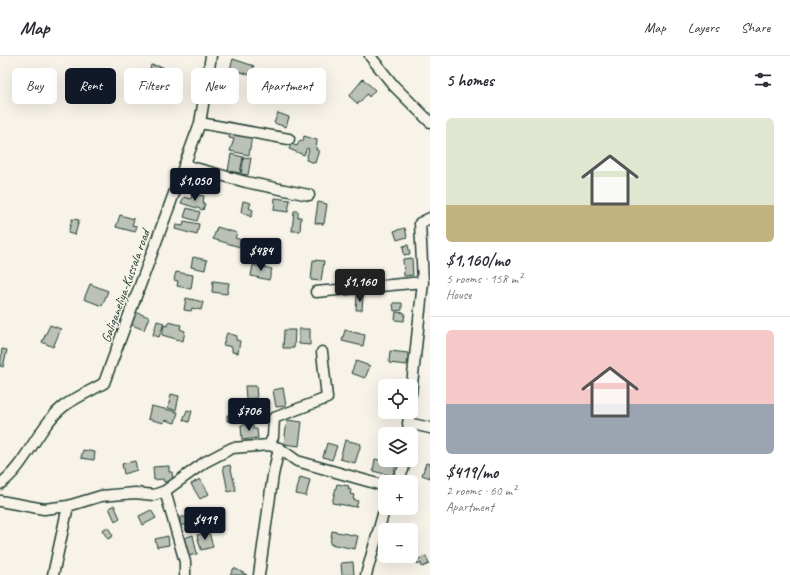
<!DOCTYPE html>
<meta charset="utf-8">
<style>
:root{--surface:#fff;--page:#f2f2f3;--text:#2b2b33;--muted:#7c7c81;--line:#e1e1e2;--accent:#111827}
body{margin:0;font-family:Caveat,sans-serif;background:var(--page);color:var(--text);height:100vh;display:flex;flex-direction:column;font-size:15px;white-space:nowrap}
*{box-sizing:border-box;margin:0}
p{font-size:13px;color:var(--muted)}
.icon{flex:none;width:22px;height:22px;fill:none;stroke:currentColor;stroke-width:2;stroke-linecap:round;stroke-linejoin:round}
.map{position:relative;flex:1;overflow:hidden}
.side{display:flex;flex-direction:column;background:var(--surface);width:360px}
.side>*{flex:none}
.guide{position:absolute;left:12px;top:12px;width:358px;height:36px;display:flex;gap:8px}
.fabs{position:absolute;left:378px;top:323px;display:grid;gap:8px}
.fabs a{display:grid;place-items:center;width:40px;height:40px;border-radius:6px;background:var(--surface);box-shadow:0 4px 16px #0002;font-size:20px}
.price{position:absolute;translate:-50% -34px;padding:0 9px;border-radius:4px;background:var(--accent);color:#fff;font-size:13px;line-height:26px;filter:drop-shadow(0 1px 2px #0008)}
.price::after{content:'';position:absolute;left:50%;top:24px;width:12px;height:9px;margin-left:-6px;background:inherit;clip-path:polygon(0 0,100% 0,50% 100%)}
.price.selected{background:#222;color:#fff}
ul{padding:0;list-style:none}
li{display:grid;align-content:center;gap:8px;height:212px;padding:0 16px}
li+li{border-top:1px solid var(--line)}
li span{display:grid;place-items:center;height:124px;border-radius:6px;color:#555}
li>.icon{margin-inline-start:auto}
span .icon{width:72px;height:72px;fill:#fffc;stroke-width:1}
li b{font-size:17px}
h2{display:flex;justify-content:space-between;align-items:center;height:48px;padding:0 16px;font-size:17px}
.pill{padding:0 14px;border-radius:6px;background:var(--surface);box-shadow:0 4px 16px #0002;font-size:14px;line-height:36px}
.pill.selected{background:var(--accent);color:#fff}
header{display:flex;align-items:center;gap:24px;box-sizing:border-box;height:56px;padding:0 20px;background:var(--surface);border-bottom:1px solid var(--line)}
header strong{font-size:19px}
nav{display:flex;gap:22px;margin-inline-start:auto;font-size:14px}
main{display:flex;flex:1;min-height:0}
.map>svg:first-child{display:block}
.building{fill:#bbc1b6;stroke:#1f3d34}
.lines{fill:none;stroke-linecap:round;stroke-linejoin:round}
.minor-casing{stroke:#1f3d34;stroke-width:13}
.minor{stroke:#f7f3e8;stroke-width:10}
.labels{text-anchor:middle;stroke-width:3;stroke-linejoin:round;paint-order:stroke}
.street-label{font-size:14px;fill:#1f3d34;stroke:#f7f3e8}
</style>
<header>
<strong>Map</strong>
<nav><a>Map</a><a>Layers</a><a>Share</a></nav>
</header>
<main>
<div class="map">
<svg width="430" height="519" viewBox="0 0 430 519">
<rect width="100%" height="100%" fill="#f7f3e8"/>
<filter id="ink" filterUnits="userSpaceOnUse"><feTurbulence type="fractalNoise" baseFrequency=".025" numOctaves="2"/><feDisplacementMap in="SourceGraphic" scale="8" xChannelSelector="R" yChannelSelector="G"/><feConvolveMatrix kernelMatrix="1 2 1 2 8 2 1 2 1" color-interpolation-filters="sRGB"/></filter>
<g filter="url(#ink)">
<path class="building" d="M233,3L254,10L253,13L256,14L255,18L252,17L251,19L230,13Z
M151,9L163,11L157,40L145,37Z
M363,23L375,34L369,41L367,38L358,48L349,40Z
M278,57L289,61L286,71L274,67Z
M230,76L252,79L249,99L230,95L234,83L229,82Z
M304,80L317,84L316,94H319L315,107L306,104L309,93L307,92L304,99L289,93L291,88L297,90L300,84L303,85Z
M231,98L243,101L240,117L228,115Z
M244,101L251,102L248,119L241,118Z
M190,119L196,121L194,128L188,126Z
M192,138L204,140L203,147L205,148L203,154L181,147L184,141L191,143Z
M275,142L290,144L288,156L274,154Z
M243,145L251,147L249,152L253,154L251,161L241,156Z
M318,146L327,148L324,168L315,167Z
M187,152L200,156L197,165L184,161Z
M294,155H298V161H301L300,175H292Z
M120,159L134,163L132,169L137,170L135,176L116,171Z
M72,163L79,164L75,179L68,177Z
M184,165L199,168L197,179L175,173L176,169L183,170Z
M217,171L237,177L235,182L242,184L240,191L213,183Z
M405,172L407,181L397,184L394,175Z
M408,189L410,198L404,199L403,190Z
M193,201L207,204L205,214L191,211Z
M412,202L413,219L404,220L403,203Z
M313,204L324,205L321,225L311,224Z
M253,209L272,213L269,224L251,220Z
M176,216L193,219L191,233L177,230L178,225L174,224Z
M213,225L229,227L227,238L212,236Z
M90,228L108,235L102,250L84,243Z
M357,240H363L362,254H356Z
M186,242L203,246L201,254L192,252L191,255L184,254Z
M393,247H402V254L394,255Z
M135,256L149,261L144,274L130,268Z
M396,256L405,257L404,265L395,264Z
M157,265L164,267L159,281L153,279Z
M168,266L181,269L180,273L185,275L183,285L162,279L164,269L167,270Z
M50,269L61,273L53,291L42,286Z
M299,273H310V289L299,288Z
M284,274H295L294,292H283Z
M345,274L365,279L363,290L342,285Z
M227,277L237,280L236,284L240,285L238,297L232,296V291L223,289Z
M2,293L7,294L3,311L0,310Z
M390,295L408,297L407,309L389,307Z
M356,305L370,310L365,322L351,317Z
M245,330H256L257,342L246,343Z
M283,332L286,350L276,351L273,334Z
M171,338L179,340L176,354L168,352Z
M151,350L178,356L175,367L165,364L164,367L148,363Z
M187,354L192,355L189,366L183,364Z
M227,359L240,360L239,366L227,365Z
M287,364L302,366L299,390L284,388Z
M253,368V373H257L258,382L242,384L241,369Z
M345,384L361,388L355,407L340,403Z
M327,387L337,390L332,404L323,401Z
M83,394L95,396L94,404L81,402Z
M375,403L396,408L393,420L373,415Z
M135,405L137,414L124,418L122,408Z
M426,407L430,408V422L422,419Z
M230,409L236,434L228,436L223,411Z
M169,410V416H172L173,425L164,426L163,423L154,424L153,411Z
M300,421L310,424L306,440L296,438Z
M200,423L209,438L200,443L191,428Z
M337,428L349,430L348,433L351,434L350,438L354,439L353,443L358,445L356,451L332,447Z
M411,433L417,434L412,451H411Z
M114,449L120,462L115,465L109,452Z
M151,454L156,462L143,469L139,460Z
M180,461H195V469H180Z
M108,471L113,480L108,483L102,474Z
M332,475L358,480L355,493L330,488Z
M209,476L213,491L201,494L197,479Z
M193,479L197,498L188,500L184,482Z
M168,480L169,489L157,491L155,483Z
M426,500L429,508L422,511L421,507L418,509L416,504Z
M353,506L354,519H342L341,507Z
M234,512L247,519H230Z"/>
<g class="lines">
<g class="minor-casing">
<path id="minor" d="M370,0L394,30L430,66
M200,67L289,83
M184,109L246,126L309,139
M316,236L423,226
M411,338L423,226L420,167L430,162
M408,367L430,372
M408,378L409,356
M269,389L273,381L274,362L327,342L322,296
M395,426L403,414L405,404
M0,428C26,410 38,370 64,350C76,341 91,335 104,327L200,67L211,0
M165,435L185,506V519
M0,445L44,453L68,450L101,440L135,437L154,439L165,435L205,406L232,392L269,389L279,392L297,405L385,430
M53,519L68,450
M259,519L273,419L279,392
M366,519L385,451"/>
</g>
<use href="#minor" class="minor"/>
</g>
</g>
<g class="labels">
<g class="street-label">
<text transform="translate(125 230) rotate(-70)" y="5">Galiganeliya-Kussala road</text>
</g>
</g>
</svg>
<div class="fabs">
<a><svg class="icon" aria-label="locate" viewBox="0 0 24 24"><circle cx="12" cy="12" r="6"/><path d="M12 2v4M12 18v4M2 12h4M18 12h4"/></svg></a>
<a><svg class="icon" aria-label="layers" viewBox="0 0 24 24"><path d="M12 4l9 5-9 5-9-5zM3 14l9 5 9-5"/></svg></a>
<a>+</a>
<a>−</a>
</div>
<b class="price" style="left:195px;top:146px">$1,050</b>
<b class="price" style="left:261px;top:216px">$484</b>
<b class="price selected" style="left:360px;top:247px">$1,160</b>
<b class="price" style="left:249px;top:376px">$706</b>
<b class="price" style="left:205px;top:485px">$419</b>
<div class="guide">
<a class="pill">Buy</a>
<a class="pill selected">Rent</a>
<a class="pill">Filters</a>
<a class="pill">New</a>
<a class="pill">Apartment</a>
</div>
</div>
<section class="side">
<h2>5 homes<svg class="icon" aria-label="filters" viewBox="0 0 24 24"><path d="M4 7h16M4 17h16"/><circle cx="9" cy="7" r="2"/><circle cx="15" cy="17" r="2"/></svg></h2>
<ul>
<li><span style="background:linear-gradient(#dfe7d0 70%,#c2b280 0)"><svg class="icon" aria-label="home" viewBox="0 0 24 24"><path d="M3 11l9-7 9 7M6 9v11h12V9"/></svg></span><div><b>$1,160/mo</b><p>5 rooms · 158 m²</p><p>House</p></div></li>
<li><span style="background:linear-gradient(#f6c9c9 60%,#9aa5b1 0)"><svg class="icon" aria-label="home" viewBox="0 0 24 24"><path d="M3 11l9-7 9 7M6 9v11h12V9"/></svg></span><div><b>$419/mo</b><p>2 rooms · 60 m²</p><p>Apartment</p></div></li>
</ul>
</section>
</main>
